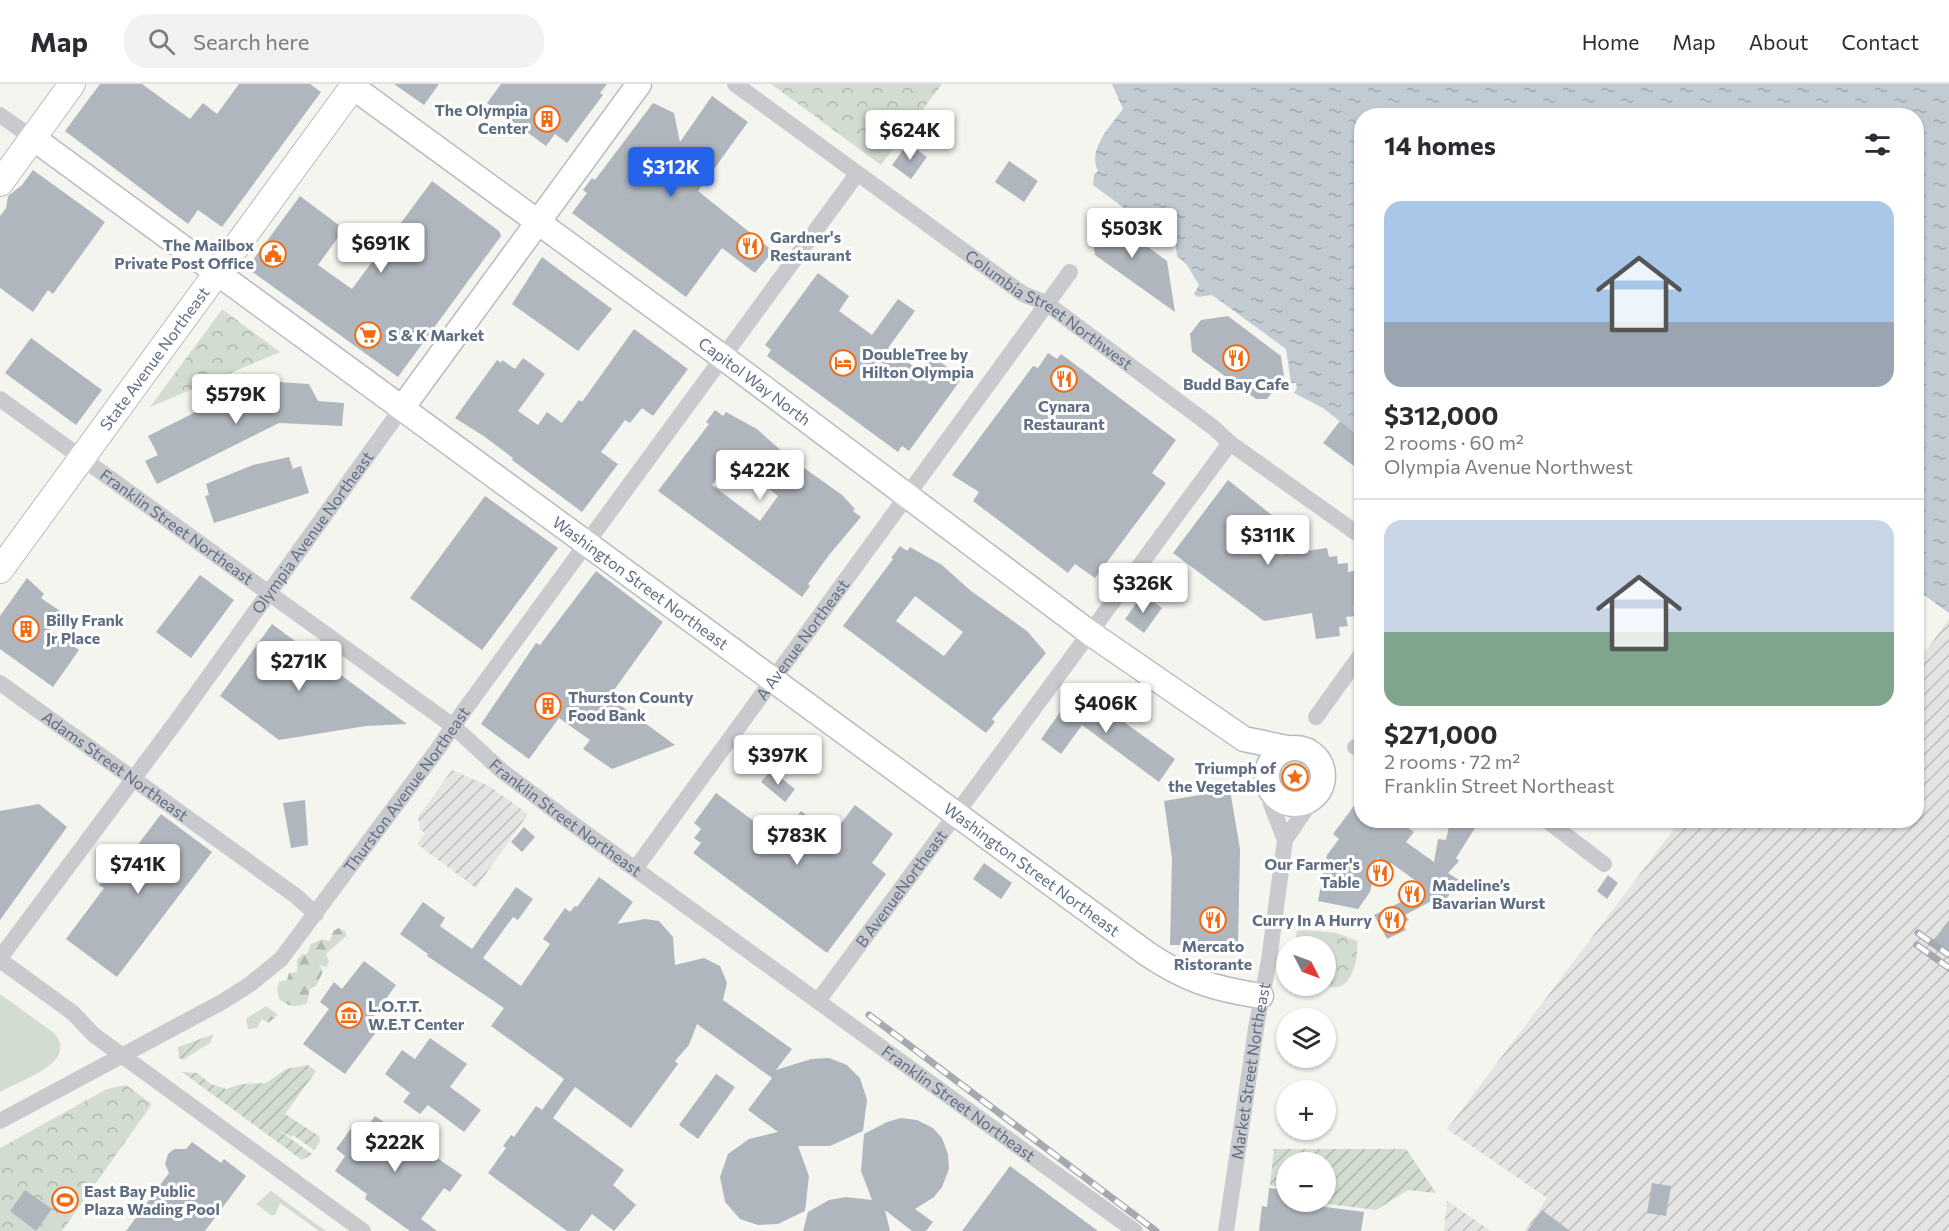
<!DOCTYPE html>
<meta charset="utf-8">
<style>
:root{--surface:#fff;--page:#f2f2f3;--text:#2b2b33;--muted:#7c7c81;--line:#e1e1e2;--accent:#2563eb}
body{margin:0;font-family:Commissioner,sans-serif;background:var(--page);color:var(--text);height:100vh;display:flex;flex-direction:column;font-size:22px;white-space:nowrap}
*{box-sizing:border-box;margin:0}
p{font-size:20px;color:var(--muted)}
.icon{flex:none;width:33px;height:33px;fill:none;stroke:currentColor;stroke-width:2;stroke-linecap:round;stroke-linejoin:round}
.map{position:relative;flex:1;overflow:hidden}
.sheet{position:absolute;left:1354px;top:24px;width:570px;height:720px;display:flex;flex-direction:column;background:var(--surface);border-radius:24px;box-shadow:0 2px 4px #0004}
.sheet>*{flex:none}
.needle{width:39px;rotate:132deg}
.tools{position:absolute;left:1276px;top:852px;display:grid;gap:12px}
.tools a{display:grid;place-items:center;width:60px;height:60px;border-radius:50%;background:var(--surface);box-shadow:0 2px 4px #0004;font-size:30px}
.price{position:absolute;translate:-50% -51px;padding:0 14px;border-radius:6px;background:#fff;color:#222;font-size:20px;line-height:39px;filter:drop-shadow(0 2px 3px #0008)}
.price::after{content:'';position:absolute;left:50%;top:36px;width:18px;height:14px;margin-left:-9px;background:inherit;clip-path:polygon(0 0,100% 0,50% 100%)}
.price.selected{background:var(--accent);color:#fff}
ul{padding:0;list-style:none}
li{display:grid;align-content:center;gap:12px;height:318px;padding:0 30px}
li+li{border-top:2px solid var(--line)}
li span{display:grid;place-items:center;height:186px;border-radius:18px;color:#555}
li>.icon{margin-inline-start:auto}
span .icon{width:108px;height:108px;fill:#fffc;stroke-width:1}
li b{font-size:26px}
h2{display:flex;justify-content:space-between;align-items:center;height:72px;padding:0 30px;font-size:26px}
header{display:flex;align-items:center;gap:36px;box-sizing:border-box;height:84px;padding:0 30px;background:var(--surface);border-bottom:2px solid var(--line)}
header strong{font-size:28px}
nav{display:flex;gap:33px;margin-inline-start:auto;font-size:21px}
.search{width:420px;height:54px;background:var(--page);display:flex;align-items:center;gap:15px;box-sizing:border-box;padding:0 21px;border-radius:24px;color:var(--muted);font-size:22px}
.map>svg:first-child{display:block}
.industrial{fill:url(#industrial-furrows)}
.grass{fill:#d3dcd0}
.forest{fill:url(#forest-firs)}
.park{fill:url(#park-crowns)}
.garden{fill:url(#garden-furrows)}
.water{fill:url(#water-ripples)}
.building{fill:#b0b6bd;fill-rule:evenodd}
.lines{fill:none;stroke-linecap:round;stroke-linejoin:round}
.secondary-casing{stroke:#b7bbc1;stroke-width:27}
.primary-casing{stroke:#b8bbbf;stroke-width:28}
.street{stroke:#c8cace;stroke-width:16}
.secondary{stroke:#fff;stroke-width:24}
.primary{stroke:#fff;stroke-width:26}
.rail-casing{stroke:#a5a9b0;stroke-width:7}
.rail{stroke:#fff;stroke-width:4.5;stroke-dasharray:14;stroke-linecap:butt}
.labels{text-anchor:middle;stroke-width:6;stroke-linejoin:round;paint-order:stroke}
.poi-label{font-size:16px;font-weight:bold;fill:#606e84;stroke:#fff;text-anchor:start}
.street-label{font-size:16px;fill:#606e84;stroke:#fff}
</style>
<header>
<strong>Map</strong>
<div class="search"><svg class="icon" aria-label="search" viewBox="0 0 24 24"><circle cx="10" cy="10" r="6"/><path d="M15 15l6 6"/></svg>Search here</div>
<nav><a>Home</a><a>Map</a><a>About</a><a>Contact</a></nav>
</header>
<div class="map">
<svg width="1949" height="1147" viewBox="0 0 1949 1147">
<defs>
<pattern id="industrial-furrows" width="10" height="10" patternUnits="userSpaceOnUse" patternTransform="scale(1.5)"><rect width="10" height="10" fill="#e4e5e3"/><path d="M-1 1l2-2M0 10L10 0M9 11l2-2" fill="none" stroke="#bcbebe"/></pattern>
<pattern id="forest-firs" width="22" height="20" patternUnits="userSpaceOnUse" patternTransform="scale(1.5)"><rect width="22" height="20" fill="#d3dcd0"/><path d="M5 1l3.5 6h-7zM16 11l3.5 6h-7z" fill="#afb7ae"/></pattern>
<pattern id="park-crowns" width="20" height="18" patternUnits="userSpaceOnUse" patternTransform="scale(1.5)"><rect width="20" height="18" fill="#d3dcd0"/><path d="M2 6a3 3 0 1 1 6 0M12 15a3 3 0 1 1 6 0" fill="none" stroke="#afb7ae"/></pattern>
<pattern id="garden-furrows" width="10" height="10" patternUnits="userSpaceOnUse" patternTransform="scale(1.5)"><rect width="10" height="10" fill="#d3dcd0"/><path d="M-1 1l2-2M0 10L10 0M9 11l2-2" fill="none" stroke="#afb7ae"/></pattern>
<pattern id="water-ripples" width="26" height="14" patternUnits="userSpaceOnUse" patternTransform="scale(1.5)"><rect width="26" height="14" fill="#c2cbd2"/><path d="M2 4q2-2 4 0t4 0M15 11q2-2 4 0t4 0" fill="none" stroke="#a1a9b0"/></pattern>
</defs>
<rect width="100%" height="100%" fill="#f4f5ef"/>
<path class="industrial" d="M1949,535V1147H1525L1547,1114L1447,1045L1680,737L1917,736V579Z
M452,686L489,702L528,730L476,804L417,760L425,749L420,745L418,733Z
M1447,1117L1491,1147H1444Z"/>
<path class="grass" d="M0,910L54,949C80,978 21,996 0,1008Z
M271,1107L326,1147H319L280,1119L275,1131H271L256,1120Z"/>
<path class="forest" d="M339,844L346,848V852L326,870L329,877L326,883L319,881L323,887L316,902L310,905L307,919C296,924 289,923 279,915L277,905L279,898L287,896L289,889L297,888V876L302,870H307L311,860L322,855L330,857L333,847Z
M266,922L278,931L268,939L262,935L257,944L248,945L246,935Z"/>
<path class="park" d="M771,0H942L881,81Z
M222,225L280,268L150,323L218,231Z
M1305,846L1337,849L1357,857C1359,870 1354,899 1338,903C1334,904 1328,902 1324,902L1326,862H1294L1297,847Z
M126,1001L152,1020L62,1147H0V1064L107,1005Z"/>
<path class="garden" d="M1274 692a21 21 0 1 1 42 0a21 21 0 1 1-42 0Z
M214,950L210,959L183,976L179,974L178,963Z
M308,981L316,987L285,1030L319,1052L320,1058L314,1066L293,1051L291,1053L277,1045L312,1070L302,1076L182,988L197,989L211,1000L226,1005L241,1000L266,999L286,985Z
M1274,1065H1406L1436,1109L1408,1106L1376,1126L1313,1118H1326V1078H1287V1104L1270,1101Z"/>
<path class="water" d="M1112,0H1949V529L1917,506V32H1362V355L1323,324L1294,309L1297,303L1296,299H1291L1286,265L1212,211L1198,213L1194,210L1199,201L1187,181L1177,172L1176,162L1093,101L1094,91L1098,87C1087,66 1111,41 1123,25Z"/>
<path class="building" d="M100,0H142L190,35L203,19L217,30L239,0H310L321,8L222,143L198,126L188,140L65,47Z
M394,0H439L424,21Z
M501,0H607L600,9L603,11L567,59L555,50L546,62L487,19Z
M712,12L748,38L698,107L773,167L755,189L722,164L686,213L572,129L587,109L583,106L592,94L595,96L653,19L674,29L680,58Z
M908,59L927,73L911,95L892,81Z
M1009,77L1038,97L1024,118L995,98Z
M33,86L105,138L53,210L48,206L33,228L0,204V132L6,124L8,112L22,101Z
M432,97L499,147L501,152L398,293L247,184L300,112L344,145L318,181L352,205Z
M1098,126L1167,177L1175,228L1095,171L1090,138Z
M542,173L612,225L578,267L512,220Z
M818,189L849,212L839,227L872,251L898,215L915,227L888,264L920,287L931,271L962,294L909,367L902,362L898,368L767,272L771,266L765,261Z
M1228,232L1281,272L1284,293L1267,315H1256L1192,268L1190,250L1201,236Z
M634,245L688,285L653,332L642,324L630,339L625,336L601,368L618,380L582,428L512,376L513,374L485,353L455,334L497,276L501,279L502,276L515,285L523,274L545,290L518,327L538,341L547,328L562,339L579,316L582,318Z
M31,254L102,306L76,341L5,289Z
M1048,269L1057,275L1061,270L1176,356L1152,389L1166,399L1095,494L1075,480L1068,489L973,417L979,408L952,391L1033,282L1038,284Z
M279,298L309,300L318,317L344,319L342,342L279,339L157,400L145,377L158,371L148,352L249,301L253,308Z
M715,326L723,332L726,328L757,345L786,371L842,411L855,425L853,427L861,433L829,471L808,500L810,502L802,513L658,407L709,340L706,338ZM731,375L778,412L760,437L712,401Z
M1340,337L1362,355V388L1323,359Z
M289,373L293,385L301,382L309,409L214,439L205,412L209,411L206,400L253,381Z
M1228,396L1273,432L1279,471L1327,464L1329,473L1337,472L1338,480L1348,479V488L1358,486L1362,522L1353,523L1355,532L1346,533L1348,542L1339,543L1340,552L1316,555L1312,529L1264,537L1173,469Z
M485,412L558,464L482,566L410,514Z
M900,462L907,467L910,463L942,481L971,507L1027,547L1046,569L992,635L995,638L986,649L843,542L893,475L891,474ZM915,512L963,548L944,572L896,537Z
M596,487L663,538L609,613L675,661L612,685L583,665L590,656L559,634L529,675L481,640L536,559L540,561Z
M200,491L234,516L191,574L156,548Z
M27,494L44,510L41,514L63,529L50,546L79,566L53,603L0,565V532Z
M1143,510L1162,524L1144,549L1125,535Z
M272,540L407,640L366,642L279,656L220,612Z
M1077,604L1175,675L1159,698L1082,641L1061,670L1041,655Z
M771,686L795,705L785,718L761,698Z
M1230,706L1240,765L1238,862L1170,861L1172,774L1164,717Z
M716,709L779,756L801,727L832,751L855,721L893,750L872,779L886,790L827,869L693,769L701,759L694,754L701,745L694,739Z
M1362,711V736H1414L1408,744L1414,748L1406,758L1434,778L1438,755L1446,756L1449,742L1457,743L1458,736H1480L1456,774L1459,777L1448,789L1459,796L1445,817L1439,813L1405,831L1409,836L1402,840L1406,846L1387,855L1374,831L1401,818L1397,810L1419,799L1391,779L1385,788L1378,773L1370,808L1358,825L1318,817L1327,771L1339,755L1333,750Z
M305,716L308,761L291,764L283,719Z
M39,720L67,743L0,836V727Z
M161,730L212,768L117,893L66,855L104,804L99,801L122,771L127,775Z
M524,743L535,753L522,768L511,758Z
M984,779L1012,799L1001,815L973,795Z
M1608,791L1618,799L1607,815L1597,807Z
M599,793L633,818L617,840L645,835L659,837L673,853L675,881L704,874L720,882L727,899L723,916L792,965L776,986L811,975L829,974L847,981L860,994L867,1016L863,1047L830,1062H798L809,1092L805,1127L778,1140L758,1141L740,1135L725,1118L720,1093L728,1070L749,1055L778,1048L748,1026L772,994L697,940L689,961L675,977L678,980L631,1044L575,1003L553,1034L624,1086L613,1101L636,1121L614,1147L592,1130L579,1147H567L488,1089L506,1064L503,1062L511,1051L514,1053L536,1022L542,1026L564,995L491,942L504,924L427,872L428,870L400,850L423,818L445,834L440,842L472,865L516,803L533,815L518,836L513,833L483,874L521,902L550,860L543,855L565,824L570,828L575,822L577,823Z
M1949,836V870L1932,858Z
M364,877L396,901L370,937L379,944L345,990L303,960L329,925L320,918L334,898L342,905Z
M430,954L467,980L450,1003L481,1026L464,1048L428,1021L420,1030L403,1018L410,1009L385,990L402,966L415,975Z
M716,990L735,1003L698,1055L679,1041Z
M375,1032L462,1091L450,1108L444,1104L421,1135L437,1147H410L365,1115L367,1110L335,1087L345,1072L336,1065L353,1042L363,1048Z
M901,1034L917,1036L933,1044L942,1054L948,1070L949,1085L942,1103L934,1113L915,1125L933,1138L926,1147H912L885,1126L890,1147H803L808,1128L829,1116L846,1113L872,1116L861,1087L864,1050L887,1038Z
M192,1058L221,1079L224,1075L246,1092L205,1147H126L169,1089L165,1080L168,1070L174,1065H186Z
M1010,1082L1098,1147H962Z
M1652,1099L1671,1102L1666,1132L1647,1129Z
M1269,1104L1287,1106V1118L1364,1128L1361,1147H1259L1262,1122L1267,1123Z
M25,1106L52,1125L36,1147L10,1127Z
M1542,1126L1570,1147H1527Z"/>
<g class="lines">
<g class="secondary-casing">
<g id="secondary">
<path id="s9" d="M353,3L724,274L1090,549L1244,655L1287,664"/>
<path id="s10" d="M33,54L1146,869C1186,896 1214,905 1261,912"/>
<path d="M402,324L639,0"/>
<circle cx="1295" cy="692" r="28"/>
</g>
</g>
<g class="primary-casing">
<g id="primary">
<path d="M0,99L72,0"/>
<path id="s11" d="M0,486L355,0"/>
</g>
</g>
<g class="street">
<path id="s1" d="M735,0L1023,210L1046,219L1214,344L1230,359L1362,453"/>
<path d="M0,31L33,54"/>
<path id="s2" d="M0,315L453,642L502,687L566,735L1135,1147"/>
<path id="s3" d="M0,599L296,812L316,830"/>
<path d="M1316,633L1362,569"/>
<path d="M1355,663L1362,660"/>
<path d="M1269,704L1271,720L1285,756"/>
<path d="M1546,736L1604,780"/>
<path id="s4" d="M635,785L1070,188"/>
<path id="s5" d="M0,874L178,635L402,324"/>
<path d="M0,876L73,929L94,951L363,1147"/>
<path id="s6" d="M818,917L1230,359"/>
<path id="s7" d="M0,1037L222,918L249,901L281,875L437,666L463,628L857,90"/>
<path id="s8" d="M1226,1147L1257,938L1269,876L1285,756L1314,713"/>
</g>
<use href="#secondary" class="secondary"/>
<use href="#primary" class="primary"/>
<g class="rail-casing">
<path id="rail" d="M1918,849L1949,871
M1917,861L1949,884
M869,931L1156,1147"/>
</g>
<use href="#rail" class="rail"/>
</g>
<defs>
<g id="building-ring" transform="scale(1.35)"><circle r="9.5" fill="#fff" stroke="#f46a10" stroke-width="1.5"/><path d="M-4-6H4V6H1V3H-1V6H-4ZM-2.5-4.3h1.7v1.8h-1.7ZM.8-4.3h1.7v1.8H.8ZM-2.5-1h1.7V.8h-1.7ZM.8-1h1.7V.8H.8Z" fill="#f46a10"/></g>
<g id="restaurant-ring" transform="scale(1.35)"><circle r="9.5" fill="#fff" stroke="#f46a10" stroke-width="1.5"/><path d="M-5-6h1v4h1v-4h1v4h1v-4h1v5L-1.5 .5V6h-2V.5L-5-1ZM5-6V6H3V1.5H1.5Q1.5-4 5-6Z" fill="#f46a10"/></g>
<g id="civic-ring" transform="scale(1.35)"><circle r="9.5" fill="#fff" stroke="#f46a10" stroke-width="1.5"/><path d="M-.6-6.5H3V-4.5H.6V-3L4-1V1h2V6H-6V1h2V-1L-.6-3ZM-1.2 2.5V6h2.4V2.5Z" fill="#f46a10"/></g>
<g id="supermarket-ring" transform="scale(1.35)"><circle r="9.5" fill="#fff" stroke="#f46a10" stroke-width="1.5"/><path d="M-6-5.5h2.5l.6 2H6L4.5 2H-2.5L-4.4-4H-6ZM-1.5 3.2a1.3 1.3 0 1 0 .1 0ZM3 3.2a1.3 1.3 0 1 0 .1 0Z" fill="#f46a10"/></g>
<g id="hotel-ring" transform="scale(1.35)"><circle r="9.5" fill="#fff" stroke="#f46a10" stroke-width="1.5"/><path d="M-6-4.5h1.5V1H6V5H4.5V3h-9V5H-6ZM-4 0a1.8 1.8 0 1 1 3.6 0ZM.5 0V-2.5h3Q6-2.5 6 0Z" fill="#f46a10"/></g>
<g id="sight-ring" transform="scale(1.35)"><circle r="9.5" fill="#fff" stroke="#f46a10" stroke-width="1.5"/><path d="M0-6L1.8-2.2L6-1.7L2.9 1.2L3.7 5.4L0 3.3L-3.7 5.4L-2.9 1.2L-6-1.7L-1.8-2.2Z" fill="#f46a10"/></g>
<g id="museum-ring" transform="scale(1.35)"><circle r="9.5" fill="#fff" stroke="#f46a10" stroke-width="1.5"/><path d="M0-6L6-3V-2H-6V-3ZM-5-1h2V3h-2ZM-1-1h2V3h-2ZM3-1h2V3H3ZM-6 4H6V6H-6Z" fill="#f46a10"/></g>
<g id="stadium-ring" transform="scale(1.35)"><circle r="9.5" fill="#fff" stroke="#f46a10" stroke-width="1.5"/><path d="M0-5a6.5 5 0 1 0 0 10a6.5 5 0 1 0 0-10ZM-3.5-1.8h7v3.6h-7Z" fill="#f46a10"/></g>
</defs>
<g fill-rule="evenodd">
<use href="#building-ring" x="547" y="35"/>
<use href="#restaurant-ring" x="750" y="162"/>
<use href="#civic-ring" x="273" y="170"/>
<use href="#supermarket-ring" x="368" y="251"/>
<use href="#restaurant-ring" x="1236" y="274"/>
<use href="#hotel-ring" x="843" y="279"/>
<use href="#restaurant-ring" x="1064" y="295"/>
<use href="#building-ring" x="26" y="545"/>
<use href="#building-ring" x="548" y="622"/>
<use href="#sight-ring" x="1295" y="693"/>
<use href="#restaurant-ring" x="1380" y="789"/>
<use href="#restaurant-ring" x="1412" y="810"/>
<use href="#restaurant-ring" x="1213" y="836"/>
<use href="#restaurant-ring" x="1392" y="836"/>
<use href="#museum-ring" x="349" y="931"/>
<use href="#stadium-ring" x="65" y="1116"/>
</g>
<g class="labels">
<g class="poi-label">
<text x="528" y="32" text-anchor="end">The Olympia<tspan x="528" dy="18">Center</tspan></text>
<text x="770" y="159">Gardner's<tspan x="770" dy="18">Restaurant</tspan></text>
<text x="254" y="167" text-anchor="end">The Mailbox<tspan x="254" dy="18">Private Post Office</tspan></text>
<text x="388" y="257">S &amp; K Market</text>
<text x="862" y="276">DoubleTree by<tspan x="862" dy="18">Hilton Olympia</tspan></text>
<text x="1236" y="306" text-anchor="middle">Budd Bay Cafe</text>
<text x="1064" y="328" text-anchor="middle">Cynara<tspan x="1064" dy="18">Restaurant</tspan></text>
<text x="46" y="542">Billy Frank<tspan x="46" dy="18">Jr Place</tspan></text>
<text x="568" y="619">Thurston County<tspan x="568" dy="18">Food Bank</tspan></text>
<text x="1276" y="690" text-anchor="end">Triumph of<tspan x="1276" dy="18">the Vegetables</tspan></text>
<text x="1360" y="786" text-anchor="end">Our Farmer's<tspan x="1360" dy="18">Table</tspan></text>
<text x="1432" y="807">Madeline’s<tspan x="1432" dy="18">Bavarian Wurst</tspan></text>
<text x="1372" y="842" text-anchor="end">Curry In A Hurry</text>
<text x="1213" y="868" text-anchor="middle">Mercato<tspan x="1213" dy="18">Ristorante</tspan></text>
<text x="368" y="928">L.O.T.T.<tspan x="368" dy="18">W.E.T Center</tspan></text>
<text x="84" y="1113">East Bay Public<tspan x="84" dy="18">Plaza Wading Pool</tspan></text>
</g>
<g class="street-label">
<text dy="6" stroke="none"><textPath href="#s1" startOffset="387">Columbia Street Northwest</textPath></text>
<text dy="6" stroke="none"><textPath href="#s11" startOffset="262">State Avenue Northeast</textPath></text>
<text dy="6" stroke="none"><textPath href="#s9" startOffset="498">Capitol Way North</textPath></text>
<text dy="6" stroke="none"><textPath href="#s2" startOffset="218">Franklin Street Northeast</textPath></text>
<text dy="6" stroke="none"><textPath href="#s5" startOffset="528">Olympia Avenue Northeast</textPath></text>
<text dy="6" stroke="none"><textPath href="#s10" startOffset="753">Washington Street Northeast</textPath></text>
<text dy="6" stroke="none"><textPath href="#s4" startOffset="284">A Avenue Northeast</textPath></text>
<text dy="6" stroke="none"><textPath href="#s3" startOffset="142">Adams Street Northeast</textPath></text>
<text dy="6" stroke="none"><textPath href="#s7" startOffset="536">Thurston Avenue Northeast</textPath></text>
<text dy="6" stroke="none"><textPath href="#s2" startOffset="704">Franklin Street Northeast</textPath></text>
<text dy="6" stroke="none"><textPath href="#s10" startOffset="1238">Washington Street Northeast</textPath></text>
<text dy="6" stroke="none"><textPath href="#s6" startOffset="140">B AvenueNortheast</textPath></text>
<text dy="6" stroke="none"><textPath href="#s8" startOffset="162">Market Street Northeast</textPath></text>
<text dy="6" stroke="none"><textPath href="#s2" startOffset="1190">Franklin Street Northeast</textPath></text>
</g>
</g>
</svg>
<div class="tools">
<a><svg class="needle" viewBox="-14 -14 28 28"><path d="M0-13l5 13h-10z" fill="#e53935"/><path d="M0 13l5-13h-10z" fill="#7c7c81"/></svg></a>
<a><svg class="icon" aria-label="layers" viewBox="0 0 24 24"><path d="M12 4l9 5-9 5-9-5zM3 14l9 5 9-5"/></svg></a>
<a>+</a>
<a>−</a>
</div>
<b class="price" style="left:910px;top:77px">$624K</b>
<b class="price selected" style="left:671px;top:114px">$312K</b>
<b class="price" style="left:1132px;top:175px">$503K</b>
<b class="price" style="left:381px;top:190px">$691K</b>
<b class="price" style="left:236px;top:341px">$579K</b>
<b class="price" style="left:760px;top:417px">$422K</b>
<b class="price" style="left:1268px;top:482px">$311K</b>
<b class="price" style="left:1143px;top:530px">$326K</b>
<b class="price" style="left:299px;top:608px">$271K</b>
<b class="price" style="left:1106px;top:650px">$406K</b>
<b class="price" style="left:778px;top:702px">$397K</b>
<b class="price" style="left:797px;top:782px">$783K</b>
<b class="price" style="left:138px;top:811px">$741K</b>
<b class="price" style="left:395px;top:1089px">$222K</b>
<section class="sheet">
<h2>14 homes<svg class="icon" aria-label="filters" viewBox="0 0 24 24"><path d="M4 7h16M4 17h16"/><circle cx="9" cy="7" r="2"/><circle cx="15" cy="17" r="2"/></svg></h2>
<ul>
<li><span style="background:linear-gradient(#a9c7e8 65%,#9aa5b1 0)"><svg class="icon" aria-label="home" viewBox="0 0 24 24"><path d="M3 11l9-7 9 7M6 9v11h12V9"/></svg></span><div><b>$312,000</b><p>2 rooms · 60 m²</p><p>Olympia Avenue Northwest</p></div></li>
<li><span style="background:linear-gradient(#c9d6e8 60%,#7fa58c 0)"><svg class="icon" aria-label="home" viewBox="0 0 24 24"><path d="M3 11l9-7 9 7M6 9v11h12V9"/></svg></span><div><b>$271,000</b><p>2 rooms · 72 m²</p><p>Franklin Street Northeast</p></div></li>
</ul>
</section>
</div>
